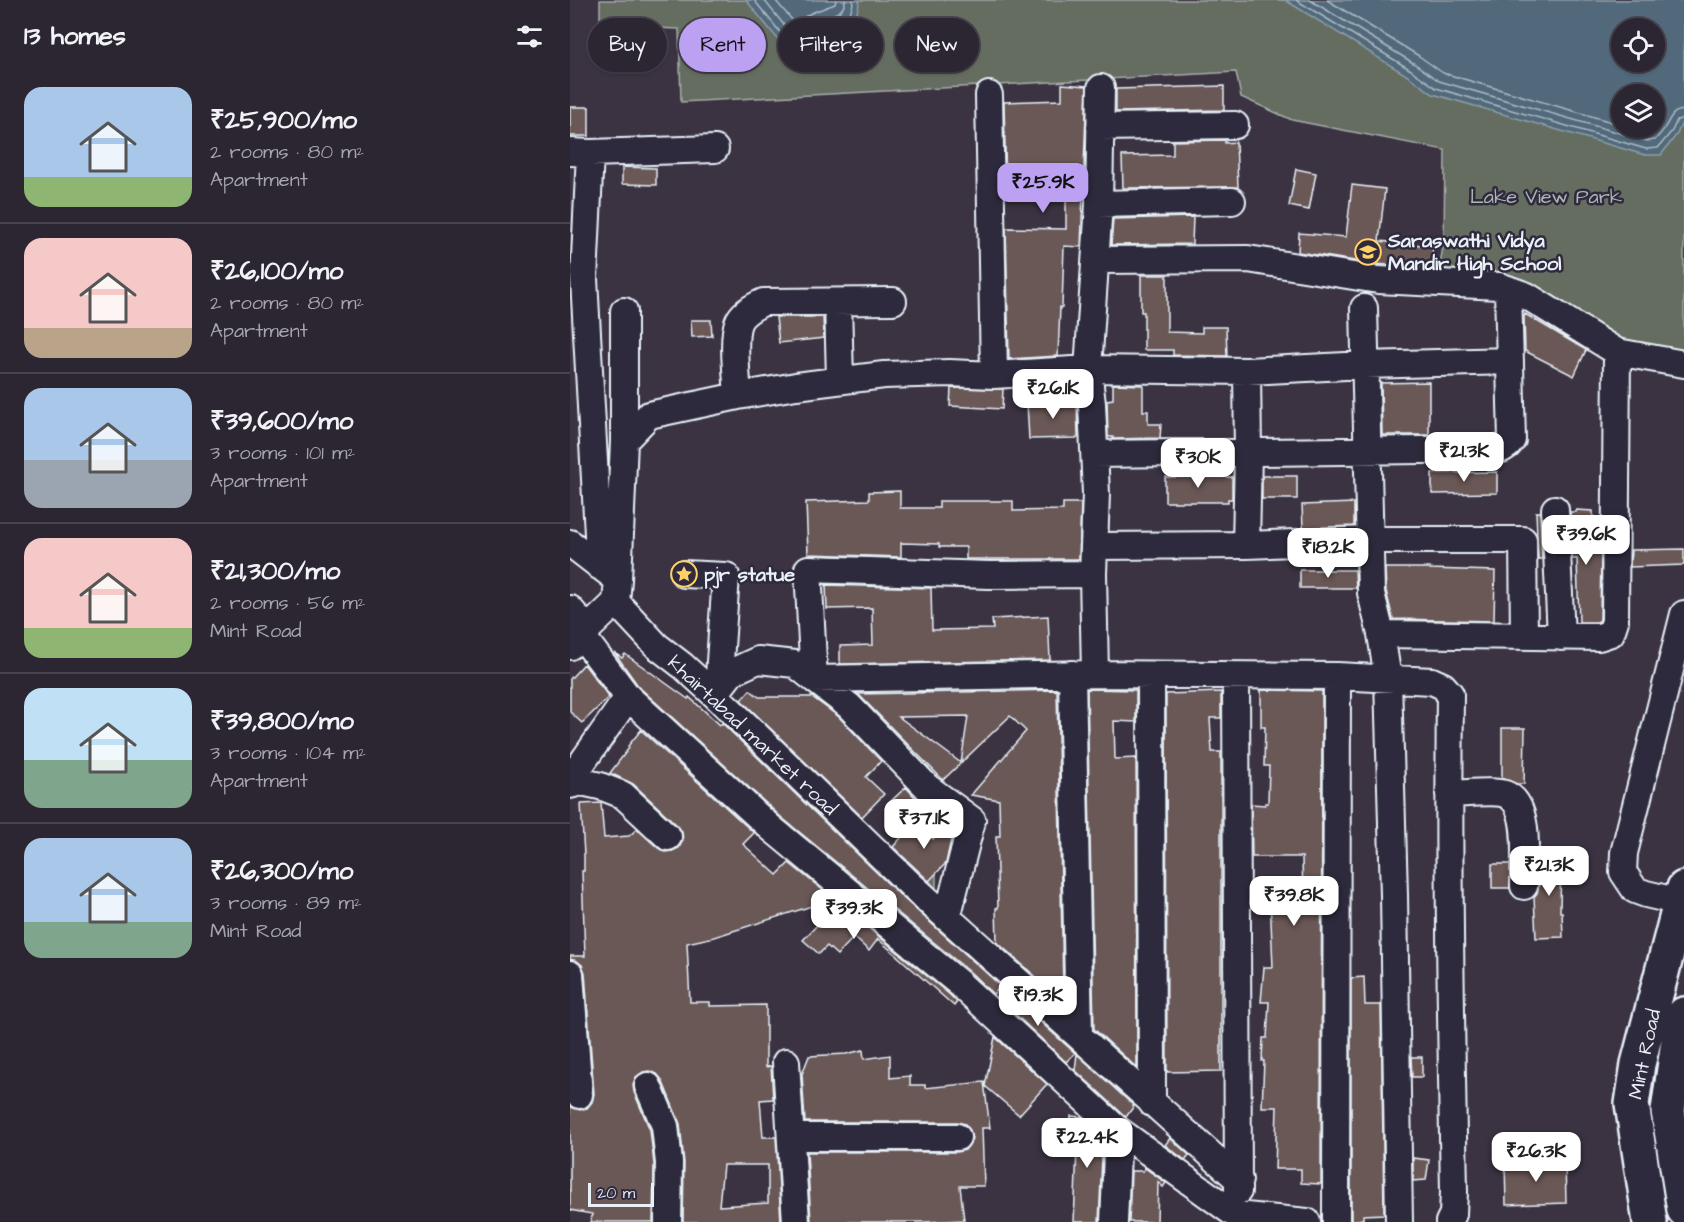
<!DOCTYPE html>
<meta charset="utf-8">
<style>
:root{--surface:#2c2632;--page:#342e3a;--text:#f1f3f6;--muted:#a6a5ac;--line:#48434d;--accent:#bca0f2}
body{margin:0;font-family:"Architects Daughter",sans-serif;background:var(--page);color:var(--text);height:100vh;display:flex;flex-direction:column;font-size:22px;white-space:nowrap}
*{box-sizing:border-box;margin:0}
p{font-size:20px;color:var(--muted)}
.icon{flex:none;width:33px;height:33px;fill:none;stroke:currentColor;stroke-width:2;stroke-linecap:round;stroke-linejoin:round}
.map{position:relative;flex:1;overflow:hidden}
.sheet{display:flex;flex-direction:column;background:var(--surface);width:570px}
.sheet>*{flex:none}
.banner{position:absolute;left:18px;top:18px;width:570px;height:54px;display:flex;gap:12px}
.buttons{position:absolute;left:1041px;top:18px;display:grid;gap:12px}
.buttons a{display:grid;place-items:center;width:54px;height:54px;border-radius:50%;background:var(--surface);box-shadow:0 2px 4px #0004,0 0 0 2px var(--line);font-size:30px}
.scale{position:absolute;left:18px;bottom:15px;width:66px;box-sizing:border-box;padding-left:6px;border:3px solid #e8f1f8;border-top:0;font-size:16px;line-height:21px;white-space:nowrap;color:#e8f1f8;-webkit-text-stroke:4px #2f2a3d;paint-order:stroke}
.price{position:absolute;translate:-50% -51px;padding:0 14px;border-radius:12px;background:#fff;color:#222;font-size:20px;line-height:39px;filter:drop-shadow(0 2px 3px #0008)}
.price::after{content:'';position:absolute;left:50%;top:36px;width:18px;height:14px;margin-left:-9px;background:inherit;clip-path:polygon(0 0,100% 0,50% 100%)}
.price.on{background:var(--accent);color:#111}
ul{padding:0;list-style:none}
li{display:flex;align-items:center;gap:18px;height:150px;padding:0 24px}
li+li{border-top:2px solid var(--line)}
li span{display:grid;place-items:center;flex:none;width:168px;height:120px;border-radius:18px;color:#555}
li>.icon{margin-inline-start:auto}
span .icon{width:72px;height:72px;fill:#fffc;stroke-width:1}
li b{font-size:26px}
h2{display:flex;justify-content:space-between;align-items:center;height:72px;padding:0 24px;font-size:26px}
.chip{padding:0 21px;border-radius:27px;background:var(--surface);box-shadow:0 2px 4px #0004,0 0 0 2px var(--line);font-size:21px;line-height:54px}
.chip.on{background:var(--accent);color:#111}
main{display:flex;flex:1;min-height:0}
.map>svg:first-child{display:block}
.green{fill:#656d60;stroke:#a6afac;stroke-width:1.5;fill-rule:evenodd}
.water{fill:#51697a;stroke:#8d9fac;stroke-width:1.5;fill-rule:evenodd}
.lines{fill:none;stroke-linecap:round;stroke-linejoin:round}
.shore{stroke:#acbbc6;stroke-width:1.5}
.building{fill:#6a5857;stroke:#e8f1f8;stroke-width:1.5;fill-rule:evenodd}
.street-casing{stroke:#e8f1f8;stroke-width:30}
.secondary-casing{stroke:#e8f1f8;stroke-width:38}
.street{stroke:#2f2a3d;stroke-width:26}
.secondary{stroke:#2f2a3d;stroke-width:33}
.labels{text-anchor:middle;stroke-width:5;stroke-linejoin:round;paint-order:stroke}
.park-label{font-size:20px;fill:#adb6b4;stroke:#2f2a3d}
.poi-label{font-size:20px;font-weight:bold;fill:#e8f1f8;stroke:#2f2a3d;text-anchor:start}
.street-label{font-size:20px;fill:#e8f1f8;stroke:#2f2a3d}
</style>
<main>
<section class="sheet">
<h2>13 homes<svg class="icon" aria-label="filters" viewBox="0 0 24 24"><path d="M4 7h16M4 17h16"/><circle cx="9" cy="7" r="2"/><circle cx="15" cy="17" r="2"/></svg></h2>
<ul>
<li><span style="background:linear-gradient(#a9c7e8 75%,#8fb573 0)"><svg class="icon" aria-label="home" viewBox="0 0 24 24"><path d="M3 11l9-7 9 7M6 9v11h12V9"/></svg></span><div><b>₹25,900/mo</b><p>2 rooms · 80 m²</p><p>Apartment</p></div></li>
<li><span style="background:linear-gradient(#f6c9c9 75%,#b9a48a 0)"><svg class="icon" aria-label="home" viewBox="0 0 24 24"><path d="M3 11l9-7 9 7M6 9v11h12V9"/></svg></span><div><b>₹26,100/mo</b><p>2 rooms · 80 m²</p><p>Apartment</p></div></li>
<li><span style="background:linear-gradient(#a9c7e8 60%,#9aa5b1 0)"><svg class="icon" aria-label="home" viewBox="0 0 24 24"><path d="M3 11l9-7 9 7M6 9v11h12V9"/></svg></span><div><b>₹39,600/mo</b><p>3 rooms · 101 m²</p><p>Apartment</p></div></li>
<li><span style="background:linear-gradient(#f6c9c9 75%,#8fb573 0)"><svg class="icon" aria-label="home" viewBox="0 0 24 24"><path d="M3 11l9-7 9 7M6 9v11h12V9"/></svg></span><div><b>₹21,300/mo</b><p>2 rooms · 56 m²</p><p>Mint Road</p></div></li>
<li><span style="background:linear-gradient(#bfe0f5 60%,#7fa58c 0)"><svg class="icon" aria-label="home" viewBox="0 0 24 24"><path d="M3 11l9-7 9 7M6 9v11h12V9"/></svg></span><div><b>₹39,800/mo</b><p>3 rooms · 104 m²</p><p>Apartment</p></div></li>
<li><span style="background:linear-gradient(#a9c7e8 70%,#7fa58c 0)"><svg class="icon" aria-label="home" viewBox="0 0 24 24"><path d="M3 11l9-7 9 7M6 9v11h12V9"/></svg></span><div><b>₹26,300/mo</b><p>3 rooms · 89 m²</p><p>Mint Road</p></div></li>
</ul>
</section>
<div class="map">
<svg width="1114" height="1222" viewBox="0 0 1114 1222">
<rect width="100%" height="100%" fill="#3b3342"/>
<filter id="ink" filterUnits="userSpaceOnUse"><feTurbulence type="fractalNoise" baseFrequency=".0167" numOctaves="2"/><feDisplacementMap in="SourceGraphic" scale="12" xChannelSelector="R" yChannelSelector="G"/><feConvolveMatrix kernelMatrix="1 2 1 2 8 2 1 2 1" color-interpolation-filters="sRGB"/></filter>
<g filter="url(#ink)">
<path class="green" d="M30,0H1114V371L944,292L866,285L874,242L875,150L722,120L671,97L666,72L111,102L109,29L30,26ZM1052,28H1084V62H1052ZM1052,94H1084V128H1052Z
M366,815V889L334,849Z"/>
<path class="water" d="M176,0H289C289,25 271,24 253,32C246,35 240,41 234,46L211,43Z
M715,0H1114V118L1107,134L1091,155H1075L863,94L838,76ZM1084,28V62H1052V28ZM1084,94V128H1052V94Z"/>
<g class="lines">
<path class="shore" d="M184,0L214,37L231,39C237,36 242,32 248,28C262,19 283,23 283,0
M194,0L218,30L229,32C235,28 240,24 246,21C257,15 275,15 275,0
M205,0L223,21L227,22L241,13L265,4L266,0
M726,0L841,70L866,88L1076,149L1088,148L1102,131L1107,120L1114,118
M740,0L845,64L869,81L1077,141L1085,140C1088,136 1093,132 1095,127C1101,118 1101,111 1114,110
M757,0L849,56L873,73L1052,125"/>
</g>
<path class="building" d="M492,84L517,86L511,247L494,246L492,307H490L488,356L439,359L436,228L496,229V190L436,191L434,102L492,100Z
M654,86V110L546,112V89Z
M0,107H19V136H0Z
M655,140V143L666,142L668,187L553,188L552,156L603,155V141Z
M52,167L86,168V185L52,184Z
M726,169L746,173L739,210L719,206Z
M782,185L815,189L809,241L863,246L861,268L804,264L728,252L729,233L776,237Z
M623,217L622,244L541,245L543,219Z
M571,275H597V332L632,333V327H656L657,356L603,355V350H574V312H571Z
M955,314L1016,350L1004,376L955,351L954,317Z
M206,317H253L254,338L209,343Z
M121,320H141L142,336L122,337Z
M859,382V435H812L811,383Z
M543,384L573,385V411H578V424H591L590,438L543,439V437H538L537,400L543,399Z
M381,388L433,389L432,409L380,406Z
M507,401L508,438L459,439L457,403Z
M927,472V493L862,494V473Z
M692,476H727V499H692Z
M595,477H662V499H658V502H595Z
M330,491V508H369V501H443V511L493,510V503H511L509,559H396V547H369V544L331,543V557L238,554L236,502L299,500V492Z
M784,503V526L733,528L732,505Z
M1006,510L1023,511V550H1031L1030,619L1029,621L1027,622H1009L1007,559H1002L1000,512H1006Z
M966,512H970L972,559H968Z
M1114,549V565L1060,567L1061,550Z
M815,568H860V569L925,571L924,621L823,619L816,591Z
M730,570H785L786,588H730Z
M256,585L361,588L362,630L423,629L422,619L478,616L480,660L270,664V646L303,645L302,608L257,609Z
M44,652L52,658L55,654L118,699L119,697L150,725L152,723L332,897L433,988H430L423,994L400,972L211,817L69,687Z
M14,664L39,697L12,723L0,712V679Z
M517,689L566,690V722L544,721L545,759L566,758L567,1068L524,1029Z
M180,690L189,697H242L269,717L311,761L296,777L314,794L292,817L171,700Z
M487,690L493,988H478L427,942L426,908H428L426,836H430L429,800L401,795L456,731L440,716L373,780L288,694ZM398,716L391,763L329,717Z
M691,690L752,691L751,1184L731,1183V1169H705L707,1107H692L694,1061H692L693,1038H697L699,1002H691L694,967H703L700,899H733L732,857H682L681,804L695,805V803H698L699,766H694L695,727H691Z
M651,692V718H640L642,752H651V1071L597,1072L596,694Z
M932,728H955L954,784H947L932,778Z
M71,730L184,833L173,844L207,875L219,863L264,899L144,937L117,943L120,1002H140V1006L196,1005V1067L201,1066L203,1099L190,1100L193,1137H206L211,1222H113L114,1163L110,1124L92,1080L87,1074L79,1071L73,1072L66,1077L63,1085L64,1092L80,1130L84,1164L83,1222H21L22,1214L0,1210V1106L10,1110L17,1108L22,1102L24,1094L15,973L12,965L7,961L0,959V956H15L12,871H14V855L11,804L31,803L34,838L59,836L67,829L88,848L95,852L102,851L109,848L113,840L112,832L108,826L63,784L40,773L59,748L58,746ZM153,1165H198V1203L149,1206Z
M336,787L349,802L334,817L319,803Z
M344,823L363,839L372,829L381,840L376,863L359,881L323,847Z
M970,851L991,852L990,912H992L993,937L966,938L964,897L967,893L969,886Z
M922,864H940V888H922Z
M268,903L380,995L387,1002L384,1006L308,939L299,951L284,937L267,955L257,946L249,954L233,940Z
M794,977L795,1005H811L814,1214L793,1215V1219L781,1221V978Z
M434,989L505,1053L496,1062L432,1002Z
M425,1037L477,1084L449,1115L415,1086Z
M293,1050L294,1059L320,1055V1078L340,1076V1085H355V1088L414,1082L420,1128H412L414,1186H390L394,1220L356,1222H241L237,1152H387L395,1150L400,1144L402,1138L400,1130L395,1124L388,1122H235L232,1074L239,1056L276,1054Z
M507,1054L564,1106L556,1117L505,1070Z
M841,1057H852V1077H842Z
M501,1116L512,1117L533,1136L529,1222H504L507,1148L498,1147Z
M600,1138L619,1155L615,1160L595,1145Z
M843,1158L859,1160L856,1180L843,1181Z
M995,1160L996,1203L936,1205L935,1162Z
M575,1168L596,1183L593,1187L588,1182L587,1222H559L561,1171H573Z"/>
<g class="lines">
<g class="street-casing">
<path id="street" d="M419,95L424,375
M530,127L665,125
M0,152L20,153L145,149
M20,153L14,279L28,534L29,566
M529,204L662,201
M526,260L678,259L808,280L929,286L957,296L1047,352L1114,364
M268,302L270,380
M794,308L801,593L811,634L818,679L824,895L829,1222
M168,396C167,378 162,339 168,323C172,312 184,307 193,302L323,301
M54,441L79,415L168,396L226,386L314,375L379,373L424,375L518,369L677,371L795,365L940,361
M525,454L932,449L938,445L942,440L938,289
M985,509L991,637
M0,543L48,580L46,602L0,646
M676,545L678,452L677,371
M524,546L676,545L799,540H953L954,635
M114,574L156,576L148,690
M48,580L54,441V311
M46,602L87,646L113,666L146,696L342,886L669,1180
M0,609L18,630
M811,634L1029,637L1041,633L1045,621L1047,352
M12,636L58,697L201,828L390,984L548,1130L666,1215L737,1222
M502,674L509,1036
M525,674L523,574L526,494L522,404L518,369L529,204L531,88
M581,675L582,1103
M666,676L668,1191
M146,696L148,690L162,672L188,660L225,664L244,679L525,674L767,676L862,681L873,686L880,694C878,860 881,1026 884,1192L883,1214L879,1222
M0,780L58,697
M0,785L12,782L30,786L53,795L98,837
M879,794C892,794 924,790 935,794C962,804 954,862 954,886
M1110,902L1076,894L1065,890L1053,872L1054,853L1114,614
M377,918L402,820L357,787L279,706L244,679L238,569L419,575L523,574
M0,974L9,1095
M216,1062L226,1222
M78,1086L95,1126L99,1163L98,1222
M222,1137H387
M544,1222L548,1130
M766,1222L767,676"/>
</g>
<g class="secondary-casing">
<path id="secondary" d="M1114,1014L1109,1034L1098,1111L1114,1210
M1080,1222L1062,1104L1068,1064L1114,888"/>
</g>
<use href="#street" class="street"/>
<use href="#secondary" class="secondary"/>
</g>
</g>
<defs>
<g id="university-ring" transform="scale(1.35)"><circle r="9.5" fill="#2f2a3d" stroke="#ffd166" stroke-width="1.5"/><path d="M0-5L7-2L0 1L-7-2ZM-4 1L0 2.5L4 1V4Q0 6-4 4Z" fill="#ffd166"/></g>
<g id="sight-ring" transform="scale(1.35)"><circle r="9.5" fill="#2f2a3d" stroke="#ffd166" stroke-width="1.5"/><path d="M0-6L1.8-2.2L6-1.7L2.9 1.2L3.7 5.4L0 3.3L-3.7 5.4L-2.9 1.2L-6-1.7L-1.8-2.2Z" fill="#ffd166"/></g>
</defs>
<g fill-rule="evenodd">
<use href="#university-ring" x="798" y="252"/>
<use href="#sight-ring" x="114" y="574"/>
</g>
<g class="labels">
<g class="park-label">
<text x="976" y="203">Lake View Park</text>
</g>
<g class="poi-label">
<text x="818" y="247">Saraswathi Vidya<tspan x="818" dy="23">Mandir High School</tspan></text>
<text x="134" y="581">pjr statue</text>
</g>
<g class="street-label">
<text transform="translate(183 735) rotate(43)" y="7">khairtabad market road</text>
<text transform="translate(1074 1054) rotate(-78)" y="7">Mint Road</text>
</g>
</g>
</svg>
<div class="buttons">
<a><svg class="icon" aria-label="locate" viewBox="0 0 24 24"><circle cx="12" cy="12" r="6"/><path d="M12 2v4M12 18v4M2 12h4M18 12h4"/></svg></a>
<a><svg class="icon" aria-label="layers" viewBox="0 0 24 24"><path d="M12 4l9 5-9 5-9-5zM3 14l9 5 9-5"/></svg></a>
</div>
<div class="scale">20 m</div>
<b class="price on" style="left:473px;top:214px">₹25.9K</b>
<b class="price" style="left:483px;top:420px">₹26.1K</b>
<b class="price" style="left:894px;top:483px">₹21.3K</b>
<b class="price" style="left:628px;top:489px">₹30K</b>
<b class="price" style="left:1016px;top:566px">₹39.6K</b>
<b class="price" style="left:758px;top:579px">₹18.2K</b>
<b class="price" style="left:354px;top:850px">₹37.1K</b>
<b class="price" style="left:979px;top:897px">₹21.3K</b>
<b class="price" style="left:724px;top:927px">₹39.8K</b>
<b class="price" style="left:284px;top:940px">₹39.3K</b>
<b class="price" style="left:468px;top:1027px">₹19.3K</b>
<b class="price" style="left:517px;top:1169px">₹22.4K</b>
<b class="price" style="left:966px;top:1183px">₹26.3K</b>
<div class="banner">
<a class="chip">Buy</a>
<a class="chip on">Rent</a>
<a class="chip">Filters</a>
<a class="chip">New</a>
</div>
</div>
</main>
